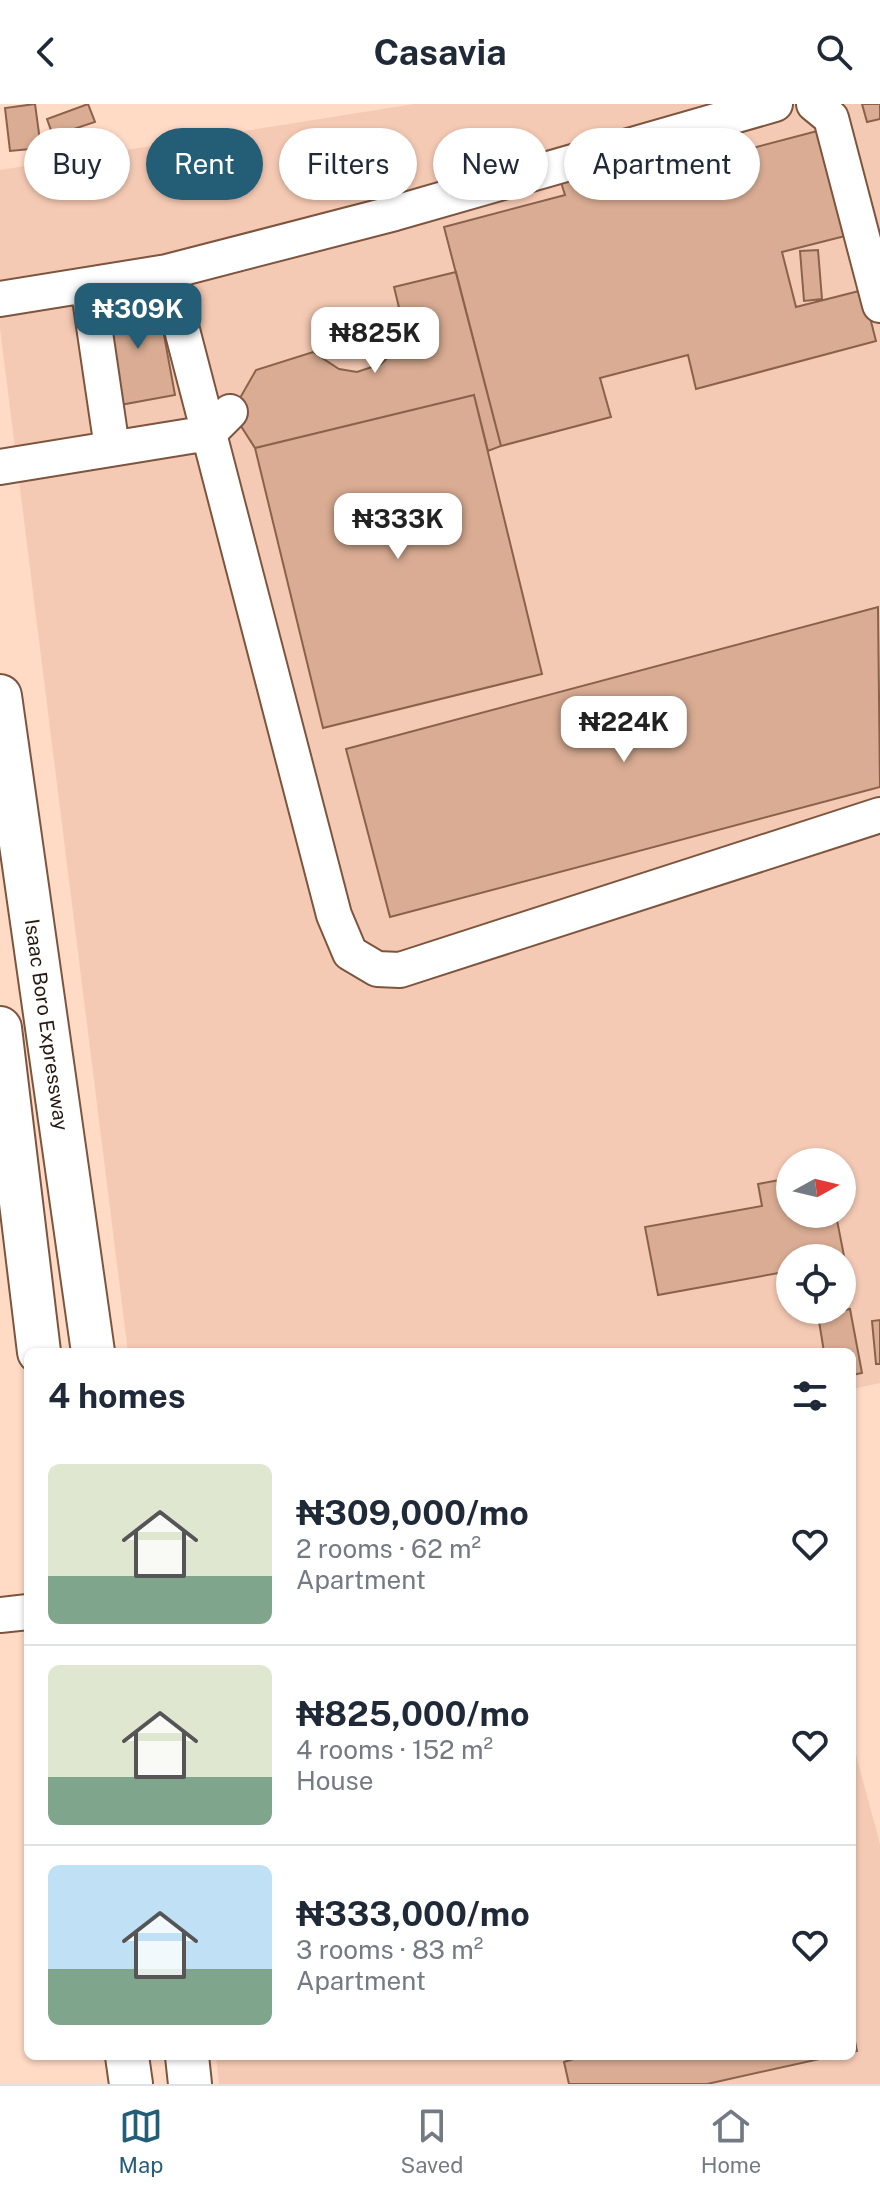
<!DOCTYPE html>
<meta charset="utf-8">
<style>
:root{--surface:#fff;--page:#f6f6f7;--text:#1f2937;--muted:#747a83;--line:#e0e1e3;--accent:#235d76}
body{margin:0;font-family:"Public Sans",sans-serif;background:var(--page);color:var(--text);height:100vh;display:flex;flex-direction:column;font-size:30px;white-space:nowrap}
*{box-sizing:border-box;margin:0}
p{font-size:26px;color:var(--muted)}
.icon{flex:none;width:44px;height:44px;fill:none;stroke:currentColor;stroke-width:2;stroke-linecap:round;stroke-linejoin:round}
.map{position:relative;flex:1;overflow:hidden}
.drawer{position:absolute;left:24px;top:1244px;width:832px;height:712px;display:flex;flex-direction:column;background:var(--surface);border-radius:12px;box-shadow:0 2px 6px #0004}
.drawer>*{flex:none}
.guide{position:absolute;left:24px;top:24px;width:832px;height:72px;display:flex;gap:16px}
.needle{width:52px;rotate:82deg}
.buttons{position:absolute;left:776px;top:1044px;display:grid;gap:16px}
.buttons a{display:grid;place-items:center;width:80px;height:80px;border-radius:50%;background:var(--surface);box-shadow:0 2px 6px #0004;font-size:40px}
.price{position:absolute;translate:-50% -68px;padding:0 18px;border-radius:16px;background:#fff;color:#222;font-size:26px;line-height:52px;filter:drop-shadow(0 2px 4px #0008)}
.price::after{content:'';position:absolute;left:50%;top:48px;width:24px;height:18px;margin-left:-12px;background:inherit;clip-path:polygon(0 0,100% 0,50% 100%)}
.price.active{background:var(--accent);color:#fff}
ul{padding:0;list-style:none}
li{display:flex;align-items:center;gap:24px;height:200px;padding:0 24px}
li+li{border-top:2px solid var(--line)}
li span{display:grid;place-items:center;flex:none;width:224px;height:160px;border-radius:12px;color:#555}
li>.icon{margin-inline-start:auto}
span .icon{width:96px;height:96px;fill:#fffc;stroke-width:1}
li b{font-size:34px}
h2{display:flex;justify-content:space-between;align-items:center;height:96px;padding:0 24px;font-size:34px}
.chip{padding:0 28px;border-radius:36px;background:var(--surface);box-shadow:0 2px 6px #0004;font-size:28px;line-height:72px}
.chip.active{background:var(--accent);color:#fff}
header{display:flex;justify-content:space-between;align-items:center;height:104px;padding:0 24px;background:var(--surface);font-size:36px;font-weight:700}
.tabs{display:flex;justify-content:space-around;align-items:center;height:112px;border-top:2px solid var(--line);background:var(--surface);font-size:22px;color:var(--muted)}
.tabs a{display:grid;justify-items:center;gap:4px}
.tabs .active{color:var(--accent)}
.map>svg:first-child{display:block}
.built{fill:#f5cab4;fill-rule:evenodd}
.building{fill:#d9ac93;stroke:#8a624b;stroke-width:2}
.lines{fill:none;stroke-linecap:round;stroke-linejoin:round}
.minor-casing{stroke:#7d553f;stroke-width:38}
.major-casing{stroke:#7d553f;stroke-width:46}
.minor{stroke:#fff;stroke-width:34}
.major{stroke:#fff;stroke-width:42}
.labels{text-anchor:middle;stroke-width:6;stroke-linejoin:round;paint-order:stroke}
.street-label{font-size:20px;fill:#28180f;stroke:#ffdac5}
</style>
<header><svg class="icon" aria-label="back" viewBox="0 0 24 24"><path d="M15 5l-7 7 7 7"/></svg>Casavia<svg class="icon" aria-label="search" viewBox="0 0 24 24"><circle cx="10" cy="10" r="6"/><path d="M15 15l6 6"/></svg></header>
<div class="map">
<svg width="880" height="1980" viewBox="0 0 880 1980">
<rect width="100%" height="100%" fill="#ffdac5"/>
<path class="built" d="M414,0H880V1279L852,1285V1248H128L0,224V66ZM790,1058H842V1110H790ZM790,1154H842V1206H790Z
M852,1636L880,1740V1980H219L216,1952H852Z"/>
<path class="building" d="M35,0L41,44L10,47L5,4Z
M88,0L95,18L53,32L47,15Z
M862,0H880V15L867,18Z
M821,26L849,131L782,148L796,203L863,186L876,237L696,285L688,251L600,274L611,313L501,342L444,123L565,91L560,75L620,59L624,78Z
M818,146L822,195L804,197L800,147Z
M456,168L501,342L488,347L474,291L255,344L232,308L256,266L313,248L339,265L357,268L381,260L399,243L404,224L394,183Z
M157,193L175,291L120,301L102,203Z
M474,291L542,570L323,624L255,344Z
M878,503L880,683L390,813L346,645Z
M790,1074V1110H829L830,1117L837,1116L845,1157H842V1154H790V1167L658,1191L645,1123L762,1102L758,1080Z
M850,1205L862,1269L852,1271V1248H824L818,1211Z
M880,1216V1260H876L872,1217Z
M852,1923L857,1947L852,1948Z
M583,1952H833L707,1980H569L564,1958Z"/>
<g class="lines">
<g class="minor-casing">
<path id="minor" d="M814,0L831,14L880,201
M167,168L334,811L350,849L377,865L400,866L880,711
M88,181L112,344
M0,195L167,168L395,109L775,0
M0,363L209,329L230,308
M0,1511L28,1508"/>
</g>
<g class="major-casing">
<g id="major">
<path id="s1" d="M0,592L93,1248"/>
<path d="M0,924L39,1248"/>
<path d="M127,1952L131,1980"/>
<path d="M187,1952L190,1980"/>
</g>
</g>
<use href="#minor" class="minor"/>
<use href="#major" class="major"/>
</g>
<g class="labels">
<g class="street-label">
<text dy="7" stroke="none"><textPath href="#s1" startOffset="332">Isaac Boro Expressway</textPath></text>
</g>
</g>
</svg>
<div class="buttons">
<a><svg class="needle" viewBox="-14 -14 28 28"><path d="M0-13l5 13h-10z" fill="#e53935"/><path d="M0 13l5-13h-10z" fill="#747a83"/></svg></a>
<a><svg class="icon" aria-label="locate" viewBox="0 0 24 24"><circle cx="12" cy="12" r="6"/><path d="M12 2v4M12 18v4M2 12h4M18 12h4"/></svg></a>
</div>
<b class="price active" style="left:138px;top:247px">₦309K</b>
<b class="price" style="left:375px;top:271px">₦825K</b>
<b class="price" style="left:398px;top:457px">₦333K</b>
<b class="price" style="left:624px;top:660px">₦224K</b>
<div class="guide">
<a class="chip">Buy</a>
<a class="chip active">Rent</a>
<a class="chip">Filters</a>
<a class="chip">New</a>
<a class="chip">Apartment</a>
</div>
<section class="drawer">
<h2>4 homes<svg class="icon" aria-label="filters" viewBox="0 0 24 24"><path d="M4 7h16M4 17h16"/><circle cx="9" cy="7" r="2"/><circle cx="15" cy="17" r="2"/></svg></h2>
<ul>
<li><span style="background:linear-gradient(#dfe7d0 70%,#7fa58c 0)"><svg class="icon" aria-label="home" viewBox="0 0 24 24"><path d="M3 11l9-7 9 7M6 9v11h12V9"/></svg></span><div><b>₦309,000/mo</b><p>2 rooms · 62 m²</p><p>Apartment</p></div><svg class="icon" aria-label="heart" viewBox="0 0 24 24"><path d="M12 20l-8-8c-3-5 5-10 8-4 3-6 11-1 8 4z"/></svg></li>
<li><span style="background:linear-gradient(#dfe7d0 70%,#7fa58c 0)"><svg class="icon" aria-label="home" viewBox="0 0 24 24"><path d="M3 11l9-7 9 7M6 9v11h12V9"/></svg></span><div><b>₦825,000/mo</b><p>4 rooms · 152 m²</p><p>House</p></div><svg class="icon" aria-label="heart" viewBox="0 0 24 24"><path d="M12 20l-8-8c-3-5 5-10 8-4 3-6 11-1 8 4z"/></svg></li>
<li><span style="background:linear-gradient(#bfe0f5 65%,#7fa58c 0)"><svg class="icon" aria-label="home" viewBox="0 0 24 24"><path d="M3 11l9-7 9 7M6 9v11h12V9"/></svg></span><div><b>₦333,000/mo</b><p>3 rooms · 83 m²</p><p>Apartment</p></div><svg class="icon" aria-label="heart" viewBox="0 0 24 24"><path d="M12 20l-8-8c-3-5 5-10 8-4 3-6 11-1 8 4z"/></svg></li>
</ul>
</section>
</div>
<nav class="tabs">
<a class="active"><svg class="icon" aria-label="map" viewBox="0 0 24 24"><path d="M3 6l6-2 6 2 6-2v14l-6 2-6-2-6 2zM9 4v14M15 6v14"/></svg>Map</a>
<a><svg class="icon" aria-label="saved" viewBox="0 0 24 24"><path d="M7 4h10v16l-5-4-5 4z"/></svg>Saved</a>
<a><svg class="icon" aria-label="home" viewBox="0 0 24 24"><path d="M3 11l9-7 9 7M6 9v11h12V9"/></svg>Home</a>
</nav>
